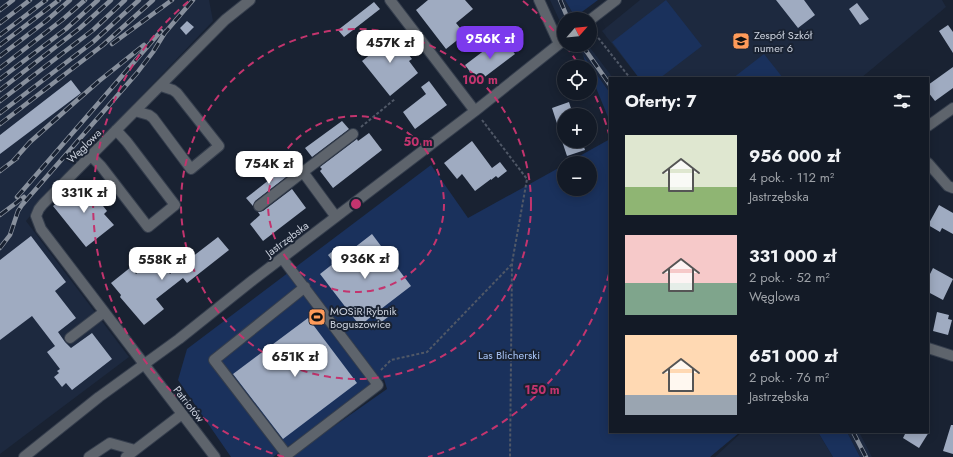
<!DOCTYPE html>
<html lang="pl">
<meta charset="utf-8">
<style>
:root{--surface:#131a26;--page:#1c232e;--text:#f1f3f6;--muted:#9da1a7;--line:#323843;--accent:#7c3aed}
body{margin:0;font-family:Jost,sans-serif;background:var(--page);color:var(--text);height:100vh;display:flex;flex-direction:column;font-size:15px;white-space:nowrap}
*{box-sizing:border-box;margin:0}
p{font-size:13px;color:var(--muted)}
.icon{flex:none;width:22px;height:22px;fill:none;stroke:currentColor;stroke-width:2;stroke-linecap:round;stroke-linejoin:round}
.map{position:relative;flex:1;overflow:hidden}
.drawer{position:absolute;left:609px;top:77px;width:320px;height:356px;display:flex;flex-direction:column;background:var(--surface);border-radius:0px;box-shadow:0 2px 10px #0003,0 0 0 1px var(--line)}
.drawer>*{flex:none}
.needle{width:26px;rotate:63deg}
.buttons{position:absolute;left:557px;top:12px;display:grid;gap:8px}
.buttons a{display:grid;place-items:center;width:40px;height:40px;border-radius:50%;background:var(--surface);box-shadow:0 2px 10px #0003,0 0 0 1px var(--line);font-size:20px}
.price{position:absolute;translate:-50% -34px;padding:0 9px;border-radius:8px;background:#fff;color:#222;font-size:13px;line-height:26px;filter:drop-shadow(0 1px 2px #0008)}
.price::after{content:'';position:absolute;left:50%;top:24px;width:12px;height:9px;margin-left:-6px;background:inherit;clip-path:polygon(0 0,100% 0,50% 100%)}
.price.current{background:var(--accent);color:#fff}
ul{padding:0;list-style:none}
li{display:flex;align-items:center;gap:12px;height:100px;padding:0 16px}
li span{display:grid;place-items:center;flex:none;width:112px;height:80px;border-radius:0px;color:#555}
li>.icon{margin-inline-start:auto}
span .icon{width:48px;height:48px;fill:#fffc;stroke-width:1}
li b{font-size:17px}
h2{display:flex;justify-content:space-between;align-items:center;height:48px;padding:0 16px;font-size:17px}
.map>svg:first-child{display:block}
.built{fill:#1d293f}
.green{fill:#1a315c}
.building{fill:#9fabc1}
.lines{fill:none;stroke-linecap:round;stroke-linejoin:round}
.minor-casing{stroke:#353e4d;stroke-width:12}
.path{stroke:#505867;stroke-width:2;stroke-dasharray:3 2;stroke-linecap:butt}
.minor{stroke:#5e646c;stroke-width:10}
.rail-casing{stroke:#88909d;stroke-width:4.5}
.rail{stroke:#192232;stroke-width:3;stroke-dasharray:9;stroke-linecap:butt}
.ring{fill:none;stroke:#c3346e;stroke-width:2;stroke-dasharray:7 5}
.labels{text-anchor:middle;stroke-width:4;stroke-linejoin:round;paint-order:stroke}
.poi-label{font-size:11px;fill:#cbd1dd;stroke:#192232;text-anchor:start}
.street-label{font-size:11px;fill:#cbd1dd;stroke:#192232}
.park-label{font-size:11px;fill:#a8c4f7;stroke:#192232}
.centre{fill:#c3346e;stroke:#192232;stroke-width:2}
.ring-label{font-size:12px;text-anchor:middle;font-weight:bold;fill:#c3346e;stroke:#192232;stroke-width:4;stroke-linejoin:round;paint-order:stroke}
</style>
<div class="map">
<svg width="953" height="457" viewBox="0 0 953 457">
<rect width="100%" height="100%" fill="#192232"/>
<path class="built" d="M0,0H209L213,21L52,189L26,221L129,357L0,454Z
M550,0H565L575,17L573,19H564L563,28Z
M640,0H942L946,7L861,78H639L602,31Z
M576,45H588L613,78H610V93Z
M742,432H818L833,457H715Z
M847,432H859L872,457H860Z"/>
<path class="green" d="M565,0H598L575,17Z
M666,0L702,46L660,78H639L612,42Z
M764,54L783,78H733Z
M583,55L610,93V122L590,73V67H587Z
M610,139V432H740L710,457H290L387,389L384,379L273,457H231L178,380L187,349L431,165L468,218L564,165V189H590V163H567Z
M818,432H847L860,457H833Z"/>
<path class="building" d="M428,0H465L473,9L456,23L465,34L446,49L416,10Z
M776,0H804L815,15L798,28Z
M374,2L380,9L344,37L338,30Z
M857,3L869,19L860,25L849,9Z
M187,21L194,27L186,35L180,28Z
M948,25L953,32V53L939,31Z
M391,32L412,59L409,61L418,73L390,96L362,61L377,49L374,45Z
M502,37L515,54L478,82L465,65Z
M953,67V88L935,101L928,92V85Z
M71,80L81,93L0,154V135Z
M429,81L447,105L415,129L403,112L426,94L421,87Z
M569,102L573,115H564V138L562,139L552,108Z
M342,121L349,129L312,157L305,148Z
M369,133L382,150L333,188L320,171L322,169L320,167L357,139L358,141Z
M472,141L492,168L500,162L507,171L498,178L496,176L491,180V179L475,191L462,174L457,179L444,163Z
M562,141H582L585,150L567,156Z
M284,166L290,174L255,201L253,206L246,198L274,176L272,174Z
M84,182L107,211L104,214L114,225L86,247L53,206Z
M292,189L306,208L263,241L250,224L260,215L258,212L263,211Z
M939,205L953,213V234L942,228L940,232L928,225Z
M372,234L411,286L381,309L388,317L380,323L373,315L360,326L320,274L334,263L328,255L335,249L341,258Z
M31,236L66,282L55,291L76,318L58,332L65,342L71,348L92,333L112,359L72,390L66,383L62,387L54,377L59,373L57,371L60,369L47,352L55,346L32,316L0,340V260Z
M218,237L229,250L187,283L183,278L156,299L164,309L144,325L120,297L121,295L111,283L131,267L136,274L157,258L170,274Z
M933,268L953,279L943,300L928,292V278Z
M937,312L949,315L948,319L952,320L948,335L933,331Z
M308,318L357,383L283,439L233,374Z
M951,425H953V454L943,451Z
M906,432H929L919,448L903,438Z"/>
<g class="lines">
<g class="minor-casing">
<path id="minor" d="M390,0L475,111
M539,0L559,44
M590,20L616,0
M135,111L149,115L153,118L191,169L219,146L177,93L173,90L161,86
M928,126L953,108
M91,156L101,166L148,227L175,205L127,142L116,130
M928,163L948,186L953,188
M259,206L303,172
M336,217L303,172L353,134
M282,258L378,385L284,457
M70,338L104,312
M928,348L953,356
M287,455L214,360L305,287
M24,457L99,397L179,339L253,280L475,111L564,40
M89,457L110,443L135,450
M126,457L182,414
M215,457L41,229L36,216L39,209L43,204L225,20L250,0"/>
</g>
<path class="path" d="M592,30L630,78
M482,120L527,179L512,263L510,457
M361,127L395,99
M381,370L391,360L427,352L512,264"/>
<use href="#minor" class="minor"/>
<g class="rail-casing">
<path id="rail" d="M560,0L568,19
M0,10L13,0
M0,23L30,0
M0,35L46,0
M163,35L193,0
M112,44L172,0
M0,45L59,0
M582,45L610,85
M0,56L46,21L70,0
M0,68L62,20L85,0
M0,79L66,29L98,0
M0,90L80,28L111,0
M0,101L93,30L125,0
M0,113L93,42L139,0
M0,124L103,45L153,0
M13,161L30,142L74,103L99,81L144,45
M0,171L17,158
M17,197L161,31
M0,215L24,197
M0,248L10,235L18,211L22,205L137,73L153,52L166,31
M853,432L866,457"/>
</g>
<use href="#rail" class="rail"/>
</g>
<g class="ring">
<circle cx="356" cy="204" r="88"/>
<circle cx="356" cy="204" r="175"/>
<path d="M609 274A263 263 0 0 1 428 457M284 457A263 263 0 0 1 189 1M523 1A263 263 0 0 1 563 42M566 46A263 263 0 0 1 580 67M590 85A263 263 0 0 1 609 134"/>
</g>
<defs>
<g id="school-square" transform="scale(0.9)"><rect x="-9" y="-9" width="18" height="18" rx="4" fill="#ff9b5a" stroke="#192232"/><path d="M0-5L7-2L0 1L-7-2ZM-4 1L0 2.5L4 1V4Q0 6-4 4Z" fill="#111"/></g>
<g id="stadium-square" transform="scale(0.9)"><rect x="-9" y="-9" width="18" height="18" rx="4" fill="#ff9b5a" stroke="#192232"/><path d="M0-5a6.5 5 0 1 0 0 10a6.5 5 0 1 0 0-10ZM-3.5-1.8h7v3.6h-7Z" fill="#111"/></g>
</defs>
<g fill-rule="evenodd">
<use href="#school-square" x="741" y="41"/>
<use href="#stadium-square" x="317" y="317"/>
</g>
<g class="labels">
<g class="poi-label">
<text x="754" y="39">Zespół Szkół<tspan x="754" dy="13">numer 6</tspan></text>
<text x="330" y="315">MOSiR Rybnik<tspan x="330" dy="13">Boguszowice</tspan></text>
</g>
<g class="street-label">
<text transform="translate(84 146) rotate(-45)" y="4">Węglowa</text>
<text transform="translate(287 239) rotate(-37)" y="4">Jastrzębska</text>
<text transform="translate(189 404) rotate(52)" y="4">Patriotów</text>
</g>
<g class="park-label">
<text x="509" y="359">Las Blicherski</text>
</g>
</g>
<circle cx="356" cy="204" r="6" class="centre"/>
<g class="ring-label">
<text x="480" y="84">100 m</text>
<text x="418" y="146">50 m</text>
<text x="542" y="394">150 m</text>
</g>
</svg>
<div class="buttons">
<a><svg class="needle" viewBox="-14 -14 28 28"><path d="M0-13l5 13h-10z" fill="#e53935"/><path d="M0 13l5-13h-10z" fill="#9da1a7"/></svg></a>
<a><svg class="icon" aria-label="locate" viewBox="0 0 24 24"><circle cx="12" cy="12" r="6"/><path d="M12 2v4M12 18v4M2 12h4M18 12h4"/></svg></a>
<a>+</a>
<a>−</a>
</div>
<b class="price current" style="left:490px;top:60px">956K zł</b>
<b class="price" style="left:390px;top:64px">457K zł</b>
<b class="price" style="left:269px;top:185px">754K zł</b>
<b class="price" style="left:84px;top:214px">331K zł</b>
<b class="price" style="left:365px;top:280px">936K zł</b>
<b class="price" style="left:162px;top:281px">558K zł</b>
<b class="price" style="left:295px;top:378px">651K zł</b>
<section class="drawer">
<h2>Oferty: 7<svg class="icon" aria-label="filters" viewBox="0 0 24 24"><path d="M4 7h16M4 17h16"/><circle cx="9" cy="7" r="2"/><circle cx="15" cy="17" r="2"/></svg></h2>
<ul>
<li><span style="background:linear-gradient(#dfe7d0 65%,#8fb573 0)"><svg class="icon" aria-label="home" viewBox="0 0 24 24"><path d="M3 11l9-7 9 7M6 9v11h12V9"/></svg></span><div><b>956 000 zł</b><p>4 pok. · 112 m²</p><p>Jastrzębska</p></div></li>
<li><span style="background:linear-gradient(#f6c9c9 60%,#7fa58c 0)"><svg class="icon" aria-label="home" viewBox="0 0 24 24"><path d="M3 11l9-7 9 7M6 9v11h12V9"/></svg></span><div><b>331 000 zł</b><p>2 pok. · 52 m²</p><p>Węglowa</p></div></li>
<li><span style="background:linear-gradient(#ffd9b3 75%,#9aa5b1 0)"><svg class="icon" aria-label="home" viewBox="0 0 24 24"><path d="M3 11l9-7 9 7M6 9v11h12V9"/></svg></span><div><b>651 000 zł</b><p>2 pok. · 76 m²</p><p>Jastrzębska</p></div></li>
</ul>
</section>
</div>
